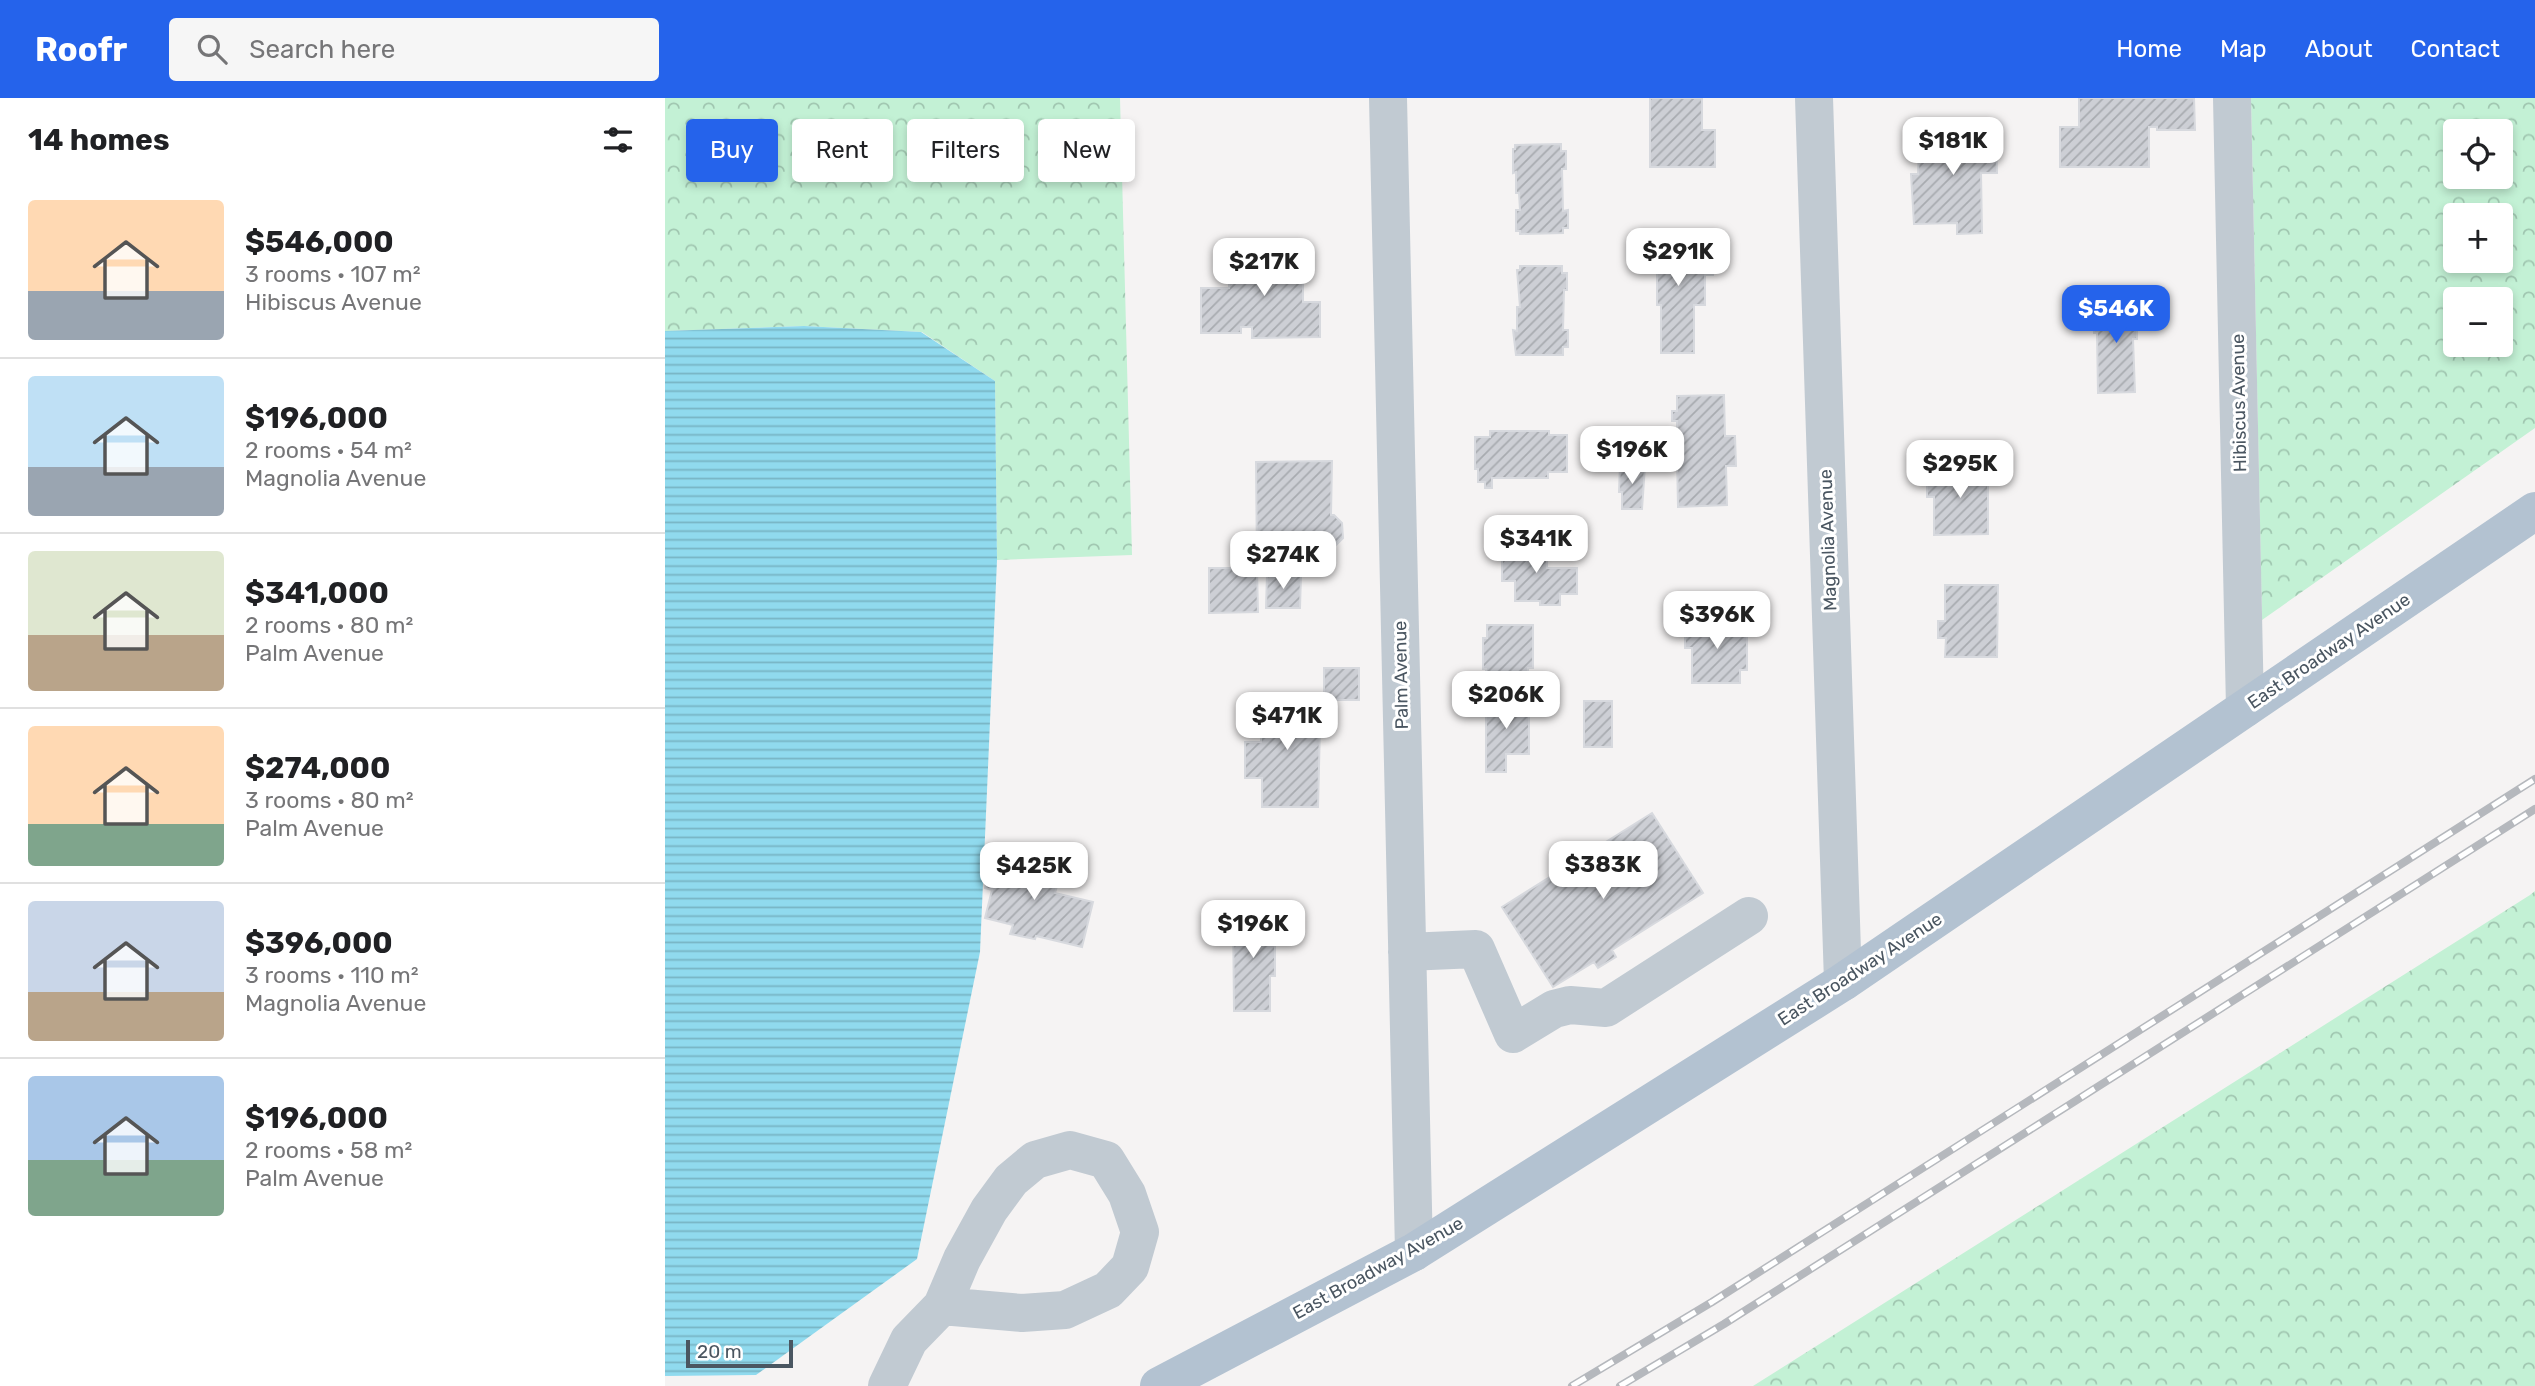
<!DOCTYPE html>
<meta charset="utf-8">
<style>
:root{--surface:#fff;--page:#f6f6f6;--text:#202124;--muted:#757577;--line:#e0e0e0;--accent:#2563eb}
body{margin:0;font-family:Rubik,sans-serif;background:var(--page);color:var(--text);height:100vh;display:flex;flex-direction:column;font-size:26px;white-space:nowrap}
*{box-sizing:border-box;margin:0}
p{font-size:23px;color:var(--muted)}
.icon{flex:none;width:38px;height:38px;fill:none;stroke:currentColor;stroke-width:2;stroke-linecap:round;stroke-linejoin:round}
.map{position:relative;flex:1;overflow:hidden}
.drawer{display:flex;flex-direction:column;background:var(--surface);width:665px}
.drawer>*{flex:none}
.hud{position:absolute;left:21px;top:21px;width:665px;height:63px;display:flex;gap:14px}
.fabs{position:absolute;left:1778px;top:21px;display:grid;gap:14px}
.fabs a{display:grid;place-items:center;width:70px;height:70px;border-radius:7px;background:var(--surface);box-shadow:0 4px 10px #0003;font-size:35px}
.scale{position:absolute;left:21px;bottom:18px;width:107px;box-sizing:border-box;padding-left:7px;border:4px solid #4a5661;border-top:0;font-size:19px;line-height:24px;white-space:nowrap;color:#4a5661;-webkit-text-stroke:5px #fff;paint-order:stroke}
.price{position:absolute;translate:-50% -60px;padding:0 16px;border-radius:14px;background:#fff;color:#222;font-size:23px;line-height:46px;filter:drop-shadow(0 2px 4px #0008)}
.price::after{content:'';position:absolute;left:50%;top:42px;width:21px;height:16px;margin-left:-10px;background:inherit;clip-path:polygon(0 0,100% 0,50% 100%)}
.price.active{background:var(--accent);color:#fff}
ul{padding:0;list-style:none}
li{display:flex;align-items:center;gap:21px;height:175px;padding:0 28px}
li+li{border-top:2px solid var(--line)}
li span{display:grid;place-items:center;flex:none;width:196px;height:140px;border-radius:7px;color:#555}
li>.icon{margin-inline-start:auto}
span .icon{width:84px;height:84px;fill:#fffc;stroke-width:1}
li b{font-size:30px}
h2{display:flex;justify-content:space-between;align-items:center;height:84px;padding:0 28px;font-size:30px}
.pill{padding:0 24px;border-radius:7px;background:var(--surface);box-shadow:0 4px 10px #0003;font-size:24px;line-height:63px}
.pill.active{background:var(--accent);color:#fff}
header{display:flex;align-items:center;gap:42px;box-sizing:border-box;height:98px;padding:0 35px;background:var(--accent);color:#fff}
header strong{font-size:33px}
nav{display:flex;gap:38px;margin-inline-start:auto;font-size:24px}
.search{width:490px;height:63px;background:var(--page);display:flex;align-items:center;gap:18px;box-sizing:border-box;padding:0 24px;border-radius:7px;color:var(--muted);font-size:26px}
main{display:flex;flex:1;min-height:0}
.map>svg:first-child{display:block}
.forest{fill:url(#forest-crowns);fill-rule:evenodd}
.water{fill:url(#water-rules)}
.building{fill:url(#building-hatch);stroke:#d7d9de;stroke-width:2}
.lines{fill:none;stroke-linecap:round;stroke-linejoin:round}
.minor{stroke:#c1cad2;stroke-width:38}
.major{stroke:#b3c2d1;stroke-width:38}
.rail-casing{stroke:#b5b8bd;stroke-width:8}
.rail{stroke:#fff;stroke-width:5;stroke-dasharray:16;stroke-linecap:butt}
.labels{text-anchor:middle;stroke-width:6;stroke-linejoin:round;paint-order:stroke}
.street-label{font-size:18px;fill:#4a5661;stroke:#fff}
</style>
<header>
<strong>Roofr</strong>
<div class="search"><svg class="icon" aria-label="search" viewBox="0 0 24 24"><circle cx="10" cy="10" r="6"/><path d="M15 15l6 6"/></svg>Search here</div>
<nav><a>Home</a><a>Map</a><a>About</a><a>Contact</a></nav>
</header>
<main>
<section class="drawer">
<h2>14 homes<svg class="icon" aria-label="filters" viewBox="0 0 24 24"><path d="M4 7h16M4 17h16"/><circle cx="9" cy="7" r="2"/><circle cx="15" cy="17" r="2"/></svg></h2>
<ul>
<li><span style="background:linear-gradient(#ffd9b3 65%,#9aa5b1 0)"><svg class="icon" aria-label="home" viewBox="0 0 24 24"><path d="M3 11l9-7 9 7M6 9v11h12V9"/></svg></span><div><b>$546,000</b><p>3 rooms · 107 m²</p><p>Hibiscus Avenue</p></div></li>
<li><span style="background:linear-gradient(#bfe0f5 65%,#9aa5b1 0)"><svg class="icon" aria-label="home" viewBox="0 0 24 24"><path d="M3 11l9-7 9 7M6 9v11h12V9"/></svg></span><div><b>$196,000</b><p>2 rooms · 54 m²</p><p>Magnolia Avenue</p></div></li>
<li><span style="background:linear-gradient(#dfe7d0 60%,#b9a48a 0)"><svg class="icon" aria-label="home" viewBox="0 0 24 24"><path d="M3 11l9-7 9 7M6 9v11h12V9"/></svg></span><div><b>$341,000</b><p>2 rooms · 80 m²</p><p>Palm Avenue</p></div></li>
<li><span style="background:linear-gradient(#ffd9b3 70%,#7fa58c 0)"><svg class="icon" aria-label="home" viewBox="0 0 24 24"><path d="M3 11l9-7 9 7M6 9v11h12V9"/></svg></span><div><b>$274,000</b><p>3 rooms · 80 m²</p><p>Palm Avenue</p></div></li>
<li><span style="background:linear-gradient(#c9d6e8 65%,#b9a48a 0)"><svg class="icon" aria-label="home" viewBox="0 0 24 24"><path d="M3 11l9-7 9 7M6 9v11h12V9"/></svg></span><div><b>$396,000</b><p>3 rooms · 110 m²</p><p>Magnolia Avenue</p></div></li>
<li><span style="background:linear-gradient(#a9c7e8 60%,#7fa58c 0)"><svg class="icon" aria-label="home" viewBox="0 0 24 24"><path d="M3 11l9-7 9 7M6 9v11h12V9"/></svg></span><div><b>$196,000</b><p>2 rooms · 58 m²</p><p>Palm Avenue</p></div></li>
</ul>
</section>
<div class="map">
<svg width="1870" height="1288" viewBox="0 0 1870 1288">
<defs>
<pattern id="forest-crowns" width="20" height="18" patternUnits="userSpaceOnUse" patternTransform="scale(1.75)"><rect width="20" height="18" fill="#c3f1d5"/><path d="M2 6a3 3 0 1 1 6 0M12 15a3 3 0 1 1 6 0" fill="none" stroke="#a0c6b0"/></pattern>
<pattern id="water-rules" width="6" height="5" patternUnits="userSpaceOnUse" patternTransform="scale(1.75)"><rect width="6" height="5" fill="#90daee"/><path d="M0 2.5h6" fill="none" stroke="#78b4c4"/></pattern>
<pattern id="building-hatch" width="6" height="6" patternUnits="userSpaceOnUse" patternTransform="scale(1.75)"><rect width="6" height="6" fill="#cdcfd5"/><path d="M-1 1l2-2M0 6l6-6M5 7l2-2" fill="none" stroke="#a8abb0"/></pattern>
</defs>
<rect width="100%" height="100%" fill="#f5f3f3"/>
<path class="forest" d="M0,0H455L467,457L332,462L330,283L257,234L139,228L0,233Z
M1586,0H1870V330L1597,522ZM1790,33H1836V79H1790ZM1790,117H1836V163H1790ZM1790,201H1836V247H1790Z
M1870,793V1288H1088L1865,797Z"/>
<path class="water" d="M139,228L256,234L330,283L332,462L315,854L252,1161L91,1277L0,1278V233Z"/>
<path class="building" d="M985,0H1037V32H1050V69H985Z
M1414,0H1529L1530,32H1492V29H1484V69H1395V29H1414Z
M1292,29V33L1331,32L1332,75H1316L1317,135L1292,136V125L1249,126L1246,76H1253L1255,30Z
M896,46V53H901V71H897L898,113L903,112V130H898V135L855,136V133H851V112H855L854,95H851V74L848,75V51H850V47Z
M991,145H1048V177H1040V207H1029V255H996V207H992V174H973V149H991Z
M580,148H638V204H655V239L587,240V229H576V235H536V190H564V182H580Z
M855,168H897V175H902V192H899L898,232H903V249H898V257H851L848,232L852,233V209H855L852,172H855Z
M1472,202V241H1468L1470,294L1433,295L1432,235H1429L1428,203Z
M1059,297L1060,338H1070L1071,368H1061L1062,407L1013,409L1012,358H1008V348H1012V323H1007V313H1012V298Z
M825,333H884V337H902V374H883V380H827V390H820V384H813V371H810V339H825Z
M667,363L666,417H669L677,425L678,440L669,449H662V469H610V466H592L591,364Z
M955,367L980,368L977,411H957V394H954Z
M1323,367V436L1269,437V399H1262V383H1269V368Z
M837,446H882V470H912V496H895V507H875V503H850V483H837Z
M544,470H592L593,514L544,515Z
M602,476L636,477L635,510H601Z
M1280,487H1333L1332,559H1280L1281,540H1273V523H1280Z
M1020,525H1082V572H1075V585H1027V550H1020Z
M822,527H868V570H863V588H821V571H818V540H822Z
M659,570H694V602H659Z
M596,598H652L653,629H655L653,709H597V680H580V644H596Z
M821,601H864V656H841V674H821Z
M919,603H947V649H919Z
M987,715L1038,795L947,852L951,859L933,870L929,864L888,889L837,809Z
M330,750L365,758L363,770L395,778L390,795L428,804L417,849L371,838L370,841L345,836L348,827L320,820L327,792L320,790Z
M605,812V845H610V878H605V913H569L568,813Z"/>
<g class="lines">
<path class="minor" d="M723,0L749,1154
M1149,0L1178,884
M1567,0L1580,610
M742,854L811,851L848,936L889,911L905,907L941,910L1084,818
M222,1288L244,1242L277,1208L297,1161L324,1112L346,1082L370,1062L405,1052L441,1062L462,1096L475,1134L465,1169L443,1192L400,1212L357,1215L277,1208"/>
<path class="major" d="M494,1288L749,1154L1178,884L1870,413"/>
<g class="rail-casing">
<path id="rail" d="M907,1288L1047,1204L1870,681
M955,1288L1059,1226L1870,711"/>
</g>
<use href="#rail" class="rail"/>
</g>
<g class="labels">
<g class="street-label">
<text transform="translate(1574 305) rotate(-91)" y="6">Hibiscus Avenue</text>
<text transform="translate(1163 442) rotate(-92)" y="6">Magnolia Avenue</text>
<text transform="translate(1664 553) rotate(-34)" y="6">East Broadway Avenue</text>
<text transform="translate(736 577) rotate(-91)" y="6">Palm Avenue</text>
<text transform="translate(1195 871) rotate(-33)" y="6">East Broadway Avenue</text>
<text transform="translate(713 1170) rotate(-29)" y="6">East Broadway Avenue</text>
</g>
</g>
</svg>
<div class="fabs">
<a><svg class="icon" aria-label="locate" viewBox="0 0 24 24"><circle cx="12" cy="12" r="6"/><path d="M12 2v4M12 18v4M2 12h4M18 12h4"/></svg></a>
<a>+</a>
<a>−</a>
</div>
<div class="scale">20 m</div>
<b class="price" style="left:1288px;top:79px">$181K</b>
<b class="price" style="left:1013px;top:190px">$291K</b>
<b class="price" style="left:599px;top:200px">$217K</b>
<b class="price active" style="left:1451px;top:247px">$546K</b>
<b class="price" style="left:967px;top:388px">$196K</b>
<b class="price" style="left:1295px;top:402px">$295K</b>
<b class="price" style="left:871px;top:477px">$341K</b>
<b class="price" style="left:618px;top:493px">$274K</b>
<b class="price" style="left:1052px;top:553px">$396K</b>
<b class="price" style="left:841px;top:633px">$206K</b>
<b class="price" style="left:622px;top:654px">$471K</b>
<b class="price" style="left:938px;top:803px">$383K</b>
<b class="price" style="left:369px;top:804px">$425K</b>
<b class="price" style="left:588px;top:862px">$196K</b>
<div class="hud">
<a class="pill active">Buy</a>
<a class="pill">Rent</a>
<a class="pill">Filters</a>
<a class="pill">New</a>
</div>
</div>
</main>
